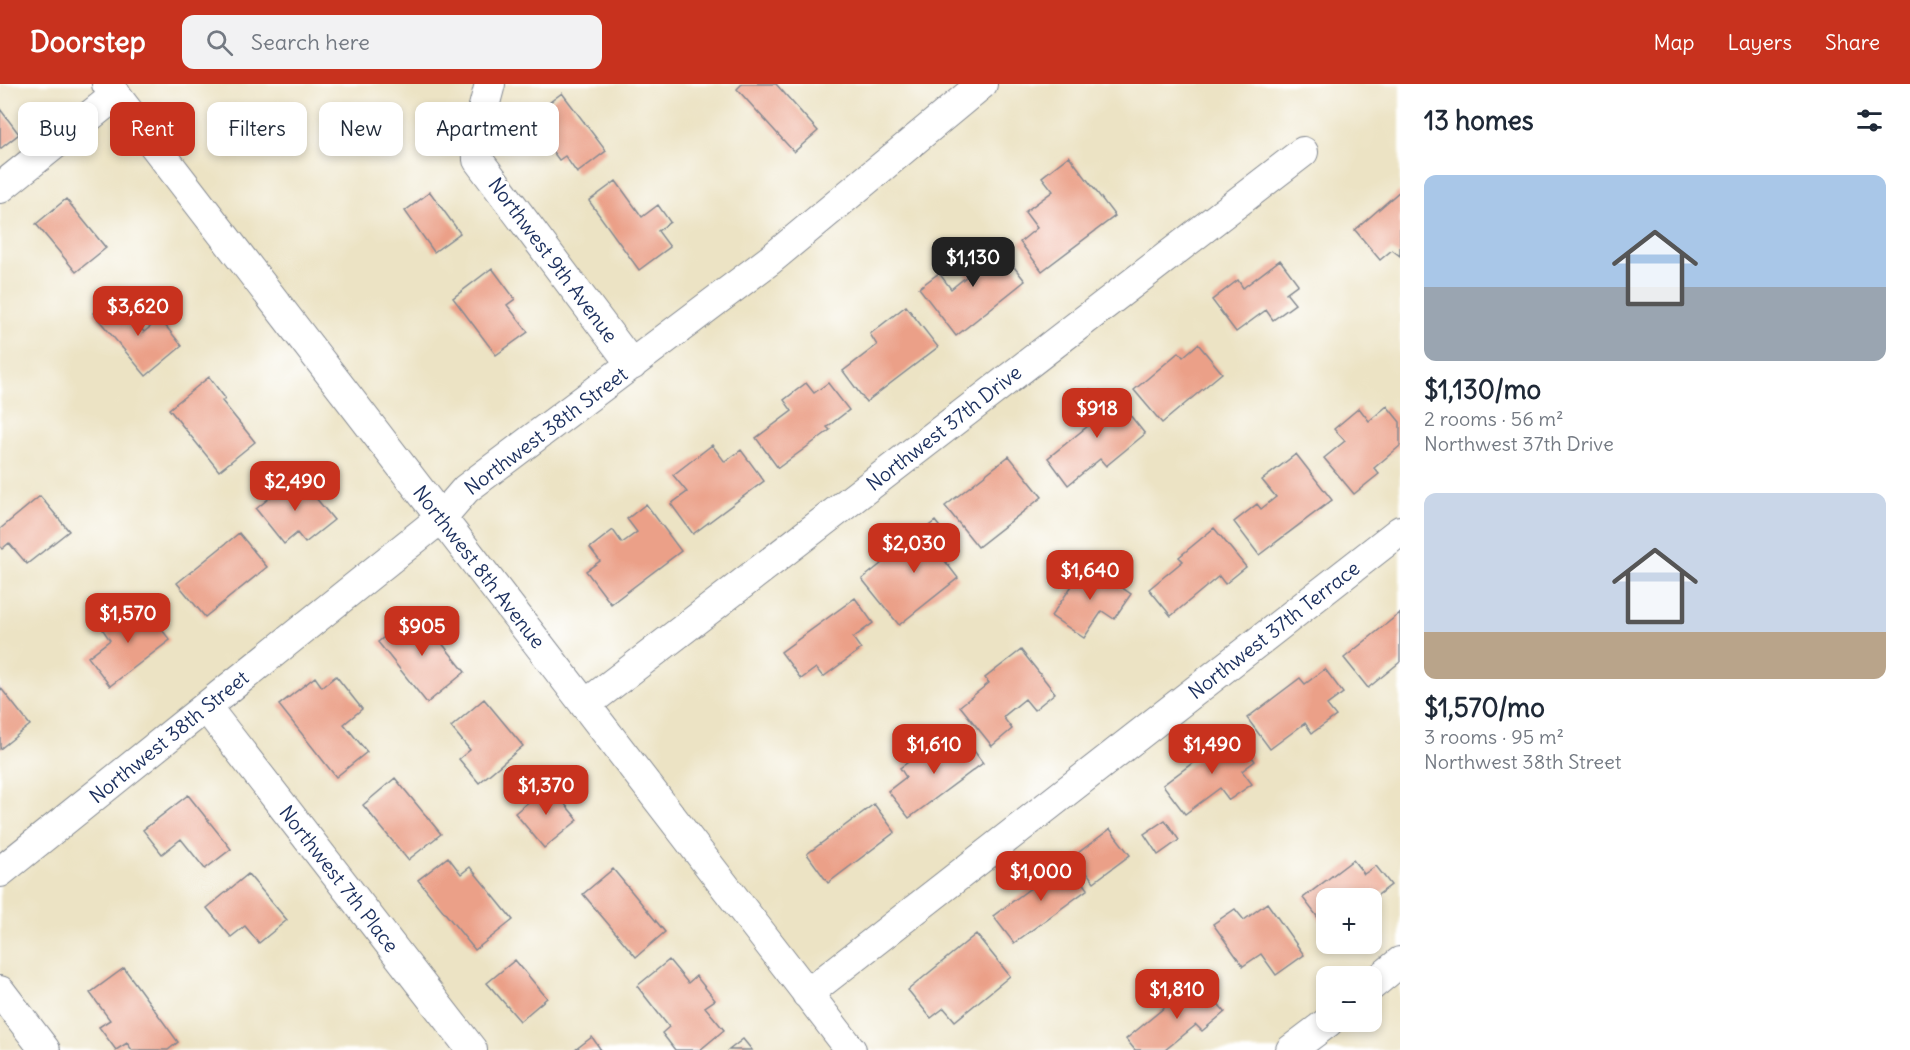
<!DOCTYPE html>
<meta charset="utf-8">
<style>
:root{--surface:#fff;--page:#f2f2f3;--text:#1f2937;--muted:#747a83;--accent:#c8321e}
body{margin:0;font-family:Delius,sans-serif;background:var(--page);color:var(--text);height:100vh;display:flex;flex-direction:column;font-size:22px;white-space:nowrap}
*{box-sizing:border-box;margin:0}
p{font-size:20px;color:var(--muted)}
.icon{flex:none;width:33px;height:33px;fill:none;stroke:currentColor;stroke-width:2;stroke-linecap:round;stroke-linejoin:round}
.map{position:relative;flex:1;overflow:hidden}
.side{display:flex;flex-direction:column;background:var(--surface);width:510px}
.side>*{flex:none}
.banner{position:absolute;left:18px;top:18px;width:570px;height:54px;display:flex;gap:12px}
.fabs{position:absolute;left:1316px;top:804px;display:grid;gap:12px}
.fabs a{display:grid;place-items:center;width:66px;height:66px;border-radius:12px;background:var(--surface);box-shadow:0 3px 9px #0003;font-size:30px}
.price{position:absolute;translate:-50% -51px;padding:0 14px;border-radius:12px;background:var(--accent);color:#fff;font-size:20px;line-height:39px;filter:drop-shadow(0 2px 3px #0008)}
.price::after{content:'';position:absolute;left:50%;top:36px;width:18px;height:14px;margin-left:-9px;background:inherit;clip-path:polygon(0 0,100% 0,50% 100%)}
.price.current{background:#222;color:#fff}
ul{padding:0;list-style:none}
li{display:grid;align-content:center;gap:12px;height:318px;padding:0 24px}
li span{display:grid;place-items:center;height:186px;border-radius:12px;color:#555}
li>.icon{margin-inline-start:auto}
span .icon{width:108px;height:108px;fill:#fffc;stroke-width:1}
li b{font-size:26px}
h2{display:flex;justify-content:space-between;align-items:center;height:72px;padding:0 24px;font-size:26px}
.tag{padding:0 21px;border-radius:12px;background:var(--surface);box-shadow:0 3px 9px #0003;font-size:21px;line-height:54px}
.tag.current{background:var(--accent);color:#fff}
header{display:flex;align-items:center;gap:36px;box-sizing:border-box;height:84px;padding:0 30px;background:var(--accent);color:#fff}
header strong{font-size:28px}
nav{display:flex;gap:33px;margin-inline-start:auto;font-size:21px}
.search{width:420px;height:54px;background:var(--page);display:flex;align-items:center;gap:15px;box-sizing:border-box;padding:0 21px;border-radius:12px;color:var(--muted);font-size:22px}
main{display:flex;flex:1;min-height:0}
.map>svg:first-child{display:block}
.building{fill:#eba088}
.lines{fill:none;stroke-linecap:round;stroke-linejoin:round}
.minor-casing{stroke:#848991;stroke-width:32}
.minor{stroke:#fff;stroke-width:30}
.labels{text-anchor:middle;stroke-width:6;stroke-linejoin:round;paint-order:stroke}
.street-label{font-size:20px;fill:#1b2f5e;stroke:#fff}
</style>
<header>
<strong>Doorstep</strong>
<div class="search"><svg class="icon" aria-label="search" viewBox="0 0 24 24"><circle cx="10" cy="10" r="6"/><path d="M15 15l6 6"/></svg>Search here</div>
<nav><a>Map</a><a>Layers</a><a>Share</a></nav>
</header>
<main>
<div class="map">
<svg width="1400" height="966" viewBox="0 0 1400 966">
<rect width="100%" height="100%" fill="#fff"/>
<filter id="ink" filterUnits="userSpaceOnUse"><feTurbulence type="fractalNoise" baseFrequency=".0167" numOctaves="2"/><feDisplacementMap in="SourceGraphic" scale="12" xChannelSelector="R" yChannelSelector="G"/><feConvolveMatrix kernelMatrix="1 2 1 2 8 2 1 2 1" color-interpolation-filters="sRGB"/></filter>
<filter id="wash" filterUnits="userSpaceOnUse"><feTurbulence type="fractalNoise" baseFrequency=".008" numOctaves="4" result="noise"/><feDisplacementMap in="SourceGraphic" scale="24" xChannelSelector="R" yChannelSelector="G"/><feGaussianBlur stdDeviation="1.35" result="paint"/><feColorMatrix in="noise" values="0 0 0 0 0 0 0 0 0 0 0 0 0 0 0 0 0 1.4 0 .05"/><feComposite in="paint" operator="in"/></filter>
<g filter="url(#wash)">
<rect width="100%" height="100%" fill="#ece3c4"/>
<g id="blocks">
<path class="building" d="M742,0H776L818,47L794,68L737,5Z
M562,9L606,67L577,89L565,72L559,76L541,52L547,48L534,30Z
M0,25L19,50L0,65Z
M1069,72L1115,132L1042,187L1020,158L1037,144L1025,128L1053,107L1042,93Z
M616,97L642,133L658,121L670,138L658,147L670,163L639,186L589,117Z
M1400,107V172L1392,166L1380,176L1355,146Z
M430,108L460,149L434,168L405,127Z
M66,115L106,164L76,188L36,140Z
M976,159L988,174L1000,165L1025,197L956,252L919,204L939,189L951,205L967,192L955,176Z
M1280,176L1298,200L1286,209L1295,220L1273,236L1266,226L1236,248L1212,216L1238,196L1243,204Z
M492,184L515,215L507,221L528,248L496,271L453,214Z
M114,212L144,248L160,235L182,262L146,292L93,229Z
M906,222L938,263L866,318L843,287L877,261L870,250Z
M1198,260L1222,289L1162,339L1134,306L1179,268L1183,273Z
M209,293L225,314L222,317L255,358L219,387L169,325Z
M806,299L814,309L828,299L849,326L827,343L830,346L778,384L756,354L792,327L784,316Z
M1090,305L1102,320L1114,311L1145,350L1106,382L1100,375L1068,401L1048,374L1098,334L1081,313Z
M1387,322L1400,338V362L1374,384L1379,390L1354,410L1324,374L1345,357L1334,345L1359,324L1369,337Z
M712,361L725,378L741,366L764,397L693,450L671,420L687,408L673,391Z
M1296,370L1332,416L1259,471L1234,438L1257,420L1261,425L1276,413L1262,396Z
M1009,372L1042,413L978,463L945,422Z
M297,391L334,436L305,459L297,449L284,460L256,425Z
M40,412L69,447L27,480L9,459L2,465L0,462V445Z
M646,420L681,467L611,520L586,487L600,477L590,464L613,446L622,459L637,448L627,435Z
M935,437L958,466L945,477L958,494L899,541L862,495Z
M1214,444L1246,483L1225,500L1219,492L1171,532L1149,505L1183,477L1179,473Z
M239,449L267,483L205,533L177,499Z
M1087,480L1131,510L1114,535L1102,527L1084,554L1051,532Z
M855,514L873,539L853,554L861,565L823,593L816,584L801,595L781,568Z
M140,518L170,556L110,602L88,573L110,556L103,546Z
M416,527L465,588L427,619L378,558Z
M1400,529V578L1368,604L1344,574Z
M1021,566L1055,609L1034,626L1025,615L1003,633L1012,645L992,662L960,622L989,599L985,594Z
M1325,585L1343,609L1327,621L1336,632L1312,649L1305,639L1270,665L1247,634L1300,594L1305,600Z
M336,592L362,625L344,640L367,668L336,693L279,621L315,593L322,603Z
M0,603L30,641L0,665Z
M484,615L523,662L479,699L459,675L470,666L451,643Z
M1234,648L1255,677L1242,687L1252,700L1229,716L1220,704L1185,730L1163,701Z
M961,649L983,679L909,734L888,707L906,693L900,684L923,667L928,674Z
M395,694L441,750L408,776L363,721Z
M549,701L578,736L544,764L515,729Z
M188,711L231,765L205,785L181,755L162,770L143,746Z
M874,720L895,748L828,799L807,770Z
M1165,736L1179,756L1158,771L1144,750Z
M1110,745L1130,771L1094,798L1074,772Z
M448,773L461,790L470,783L513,836L475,866L418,796Z
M1353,776L1364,790L1376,782L1391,801L1371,816L1326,814V844L1303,814Z
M1067,777L1088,805L1014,859L993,832Z
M613,785L665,848L636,873L583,810Z
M248,790L287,836L259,859L245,842L231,853L207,824Z
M1267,819L1304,871L1276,891L1261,870L1243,882L1213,840L1235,825L1244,836Z
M976,850L1010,892L955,937L944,924L931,934L908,906Z
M515,876L547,914L520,937L487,899Z
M669,876L688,899L696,892L715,916L705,923L724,946L700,966H675L662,949L669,943L637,902Z
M124,884L178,958L168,966H132L127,959L116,966L99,943L110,936L90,909Z
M1198,896L1225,928L1202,947L1196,941L1165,966H1135L1126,955Z
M592,953L601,966H575Z
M743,955L752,966H729Z"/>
</g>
</g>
<g filter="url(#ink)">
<use href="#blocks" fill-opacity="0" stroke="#848991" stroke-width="1.5"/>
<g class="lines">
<g class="minor-casing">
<path id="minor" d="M107,0L851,966
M490,0L477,49L478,76L632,281
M0,104L116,11
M585,621L1303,68
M206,623L472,966
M0,788L441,434L466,405L770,176L982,0
M1371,902L1400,878
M0,907L45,966
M807,910L1400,447
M1291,966L1328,938"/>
</g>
<use href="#minor" class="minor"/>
</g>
</g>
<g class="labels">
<g class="street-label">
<text transform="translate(553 176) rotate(53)" y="7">Northwest 9th Avenue</text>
<text transform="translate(944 344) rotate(-38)" y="7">Northwest 37th Drive</text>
<text transform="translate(546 347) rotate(-37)" y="7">Northwest 38th Street</text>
<text transform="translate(479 483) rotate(52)" y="7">Northwest 8th Avenue</text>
<text transform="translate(1274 546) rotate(-38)" y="7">Northwest 37th Terrace</text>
<text transform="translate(169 653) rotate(-39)" y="7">Northwest 38th Street</text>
<text transform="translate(339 795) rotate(52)" y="7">Northwest 7th Place</text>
</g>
</g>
</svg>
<div class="fabs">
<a>+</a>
<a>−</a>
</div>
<b class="price current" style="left:973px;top:204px">$1,130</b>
<b class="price" style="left:138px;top:253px">$3,620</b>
<b class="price" style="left:1097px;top:355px">$918</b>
<b class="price" style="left:295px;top:428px">$2,490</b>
<b class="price" style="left:914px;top:490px">$2,030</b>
<b class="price" style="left:1090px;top:517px">$1,640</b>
<b class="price" style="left:128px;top:560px">$1,570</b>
<b class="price" style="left:422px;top:573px">$905</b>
<b class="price" style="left:934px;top:691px">$1,610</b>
<b class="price" style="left:1212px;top:691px">$1,490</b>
<b class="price" style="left:546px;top:732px">$1,370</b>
<b class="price" style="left:1041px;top:818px">$1,000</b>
<b class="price" style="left:1177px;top:936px">$1,810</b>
<div class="banner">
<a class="tag">Buy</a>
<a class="tag current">Rent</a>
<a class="tag">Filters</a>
<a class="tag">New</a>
<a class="tag">Apartment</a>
</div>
</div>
<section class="side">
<h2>13 homes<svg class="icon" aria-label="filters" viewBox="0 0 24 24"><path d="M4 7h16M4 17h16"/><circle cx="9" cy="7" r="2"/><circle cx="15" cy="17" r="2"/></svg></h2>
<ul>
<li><span style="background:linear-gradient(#a9c7e8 60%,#9aa5b1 0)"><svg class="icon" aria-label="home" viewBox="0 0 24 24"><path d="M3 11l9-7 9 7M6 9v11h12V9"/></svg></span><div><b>$1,130/mo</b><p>2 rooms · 56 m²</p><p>Northwest 37th Drive</p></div></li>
<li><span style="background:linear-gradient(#c9d6e8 75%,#b9a48a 0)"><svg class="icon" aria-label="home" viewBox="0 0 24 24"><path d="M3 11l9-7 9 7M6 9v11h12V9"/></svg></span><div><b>$1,570/mo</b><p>3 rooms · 95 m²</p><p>Northwest 38th Street</p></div></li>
</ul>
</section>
</main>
